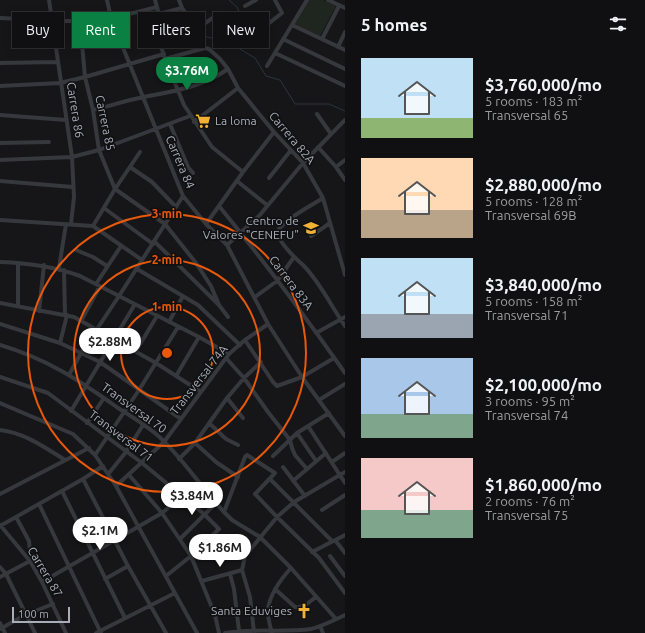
<!DOCTYPE html>
<meta charset="utf-8">
<style>
:root{--surface:#101012;--page:#19191b;--text:#f1f3f6;--muted:#9c9d9f;--line:#303032;--accent:#0b8043}
body{margin:0;font-family:Ubuntu,sans-serif;background:var(--page);color:var(--text);height:100vh;display:flex;flex-direction:column;font-size:15px;white-space:nowrap}
*{box-sizing:border-box;margin:0}
p{font-size:13px;color:var(--muted)}
.icon{flex:none;width:22px;height:22px;fill:none;stroke:currentColor;stroke-width:2;stroke-linecap:round;stroke-linejoin:round}
.map{position:relative;flex:1;overflow:hidden}
.drawer{display:flex;flex-direction:column;background:var(--surface);width:300px}
.drawer>*{flex:none}
.hud{position:absolute;left:12px;top:12px;width:273px;height:36px;display:flex;gap:8px}
.scale{position:absolute;left:12px;bottom:10px;width:58px;box-sizing:border-box;padding-left:4px;border:2px solid #a8adb8;border-top:0;font-size:11px;line-height:14px;white-space:nowrap;color:#a8adb8;-webkit-text-stroke:3px #111113;paint-order:stroke}
.price{position:absolute;translate:-50% -34px;padding:0 9px;border-radius:14px;background:#fff;color:#222;font-size:13px;line-height:26px;filter:drop-shadow(0 1px 2px #0008)}
.price::after{content:'';position:absolute;left:50%;top:24px;width:12px;height:9px;margin-left:-6px;background:inherit;clip-path:polygon(0 0,100% 0,50% 100%)}
.price.active{background:var(--accent);color:#fff}
ul{padding:0;list-style:none}
li{display:flex;align-items:center;gap:12px;height:100px;padding:0 16px}
li span{display:grid;place-items:center;flex:none;width:112px;height:80px;border-radius:0px;color:#555}
li>.icon{margin-inline-start:auto}
span .icon{width:48px;height:48px;fill:#fffc;stroke-width:1}
li b{font-size:17px}
h2{display:flex;justify-content:space-between;align-items:center;height:48px;padding:0 16px;font-size:17px}
.tag{padding:0 14px;border-radius:0px;background:var(--surface);box-shadow:0 2px 10px #0003,0 0 0 1px var(--line);font-size:14px;line-height:36px}
.tag.active{background:var(--accent);color:#fff}
main{display:flex;flex:1;min-height:0}
.map>svg:first-child{display:block}
.green{fill:#1e261f}
.lines{fill:none;stroke-linecap:round;stroke-linejoin:round}
.stream{stroke:#2c353c;stroke-width:1}
.minor{stroke:#37383d;stroke-width:4}
.ring{fill:none;stroke:#e8590c;stroke-width:2}
.labels{text-anchor:middle;stroke-width:3.5;stroke-linejoin:round;paint-order:stroke}
.street-label{font-size:12px;fill:#a8adb8;stroke:#111113}
.poi-label{font-size:12px;fill:#a8adb8;stroke:#111113;text-anchor:end}
.centre{fill:#e8590c;stroke:#111113;stroke-width:2}
.ring-label{font-size:12px;text-anchor:middle;font-weight:bold;fill:#e8590c;stroke:#111113;stroke-width:3.5;stroke-linejoin:round;paint-order:stroke}
</style>
<main>
<div class="map">
<svg width="345" height="633" viewBox="0 0 345 633">
<rect width="100%" height="100%" fill="#161618"/>
<path class="green" d="M309,0H323L336,6L320,36L294,24Z
M156,10L158,20L151,22L148,12Z"/>
<g class="lines">
<path class="stream" d="M165,41L195,34L228,42L255,58L266,76L280,80L295,104H329L345,111
M228,41L224,34L238,24L241,16L237,7L229,0"/>
<path class="minor" d="M49,0L72,157L74,197L71,224
M107,0L111,18L183,196L206,224L227,245L268,324L302,377L345,436
M155,0L159,14L157,27L158,37L165,59L184,105L212,147L243,172
M179,0L182,8L197,29
M328,0L345,8
M245,6L256,0
M159,14L182,8
M0,18C32,19 65,23 96,20C117,18 137,12 157,7
M80,21L85,77L93,110L99,150L115,189L165,224L196,263L211,286L219,305
M292,25L345,50
M192,32L220,13
M283,39L345,69
M322,39L339,6
M241,45L282,13L275,0
M338,47L345,32
M275,53L345,86
M165,59L205,48L209,49L220,59L228,69L238,88L274,132L303,163L323,198L345,275
M0,63L57,62
M267,66L307,0
M0,86L60,83L85,77L164,54
M93,110C110,106 127,100 144,97C175,91 202,87 228,69
M317,114L331,134
M0,115L66,120
M194,122L238,88
M170,124L188,167L193,173
M0,143L49,142
M318,147L336,167L345,180
M0,160L72,157L99,150L190,116
M130,167L152,182L176,207
M336,167L345,160
M269,178L291,150
M0,181L73,187
M237,181L267,205
M323,198C312,205 283,220 278,231C275,239 297,260 303,265C320,282 331,306 345,326
M219,206C263,260 305,316 345,373
M104,208L153,244
M0,220L93,226L142,260
M206,224L243,172L274,132
M93,226L115,189L140,152
M311,236L330,223
M154,241L219,305L228,317
M227,245L259,216L303,163L345,120
M76,250L93,257L107,266
M0,262C28,263 53,266 80,276L199,337L229,354
M18,263V306
M59,268L66,224
M137,269L198,305L240,345
M64,270L65,315
M96,284L121,246
M255,297L277,281L294,257
M0,303L74,317L156,363L201,392
M39,311L44,265
M81,321L100,286
M169,322L183,296
M0,324L60,343L100,362L181,419
M316,333L345,317
M245,340L273,382L277,386L302,377L334,358
M60,343L67,315
M0,345C47,359 79,380 118,408C131,416 144,424 156,434C181,455 201,488 224,512L232,520L260,537L291,568L336,619
M136,351L157,316
M226,358L244,378L268,412L290,440L292,448L295,455L307,469
M69,375L81,353L119,296L183,196
M176,376L199,337
M0,377L48,393L142,463L204,514L219,529L191,556L166,576
M227,398L243,418
M319,400L345,384
M0,403L73,434L95,455L116,486L197,633
M71,411L135,304
M87,423L104,398
M209,423L226,439L238,445
M308,426L345,483
M0,430C25,433 44,447 65,460
M297,433L316,461
M195,443L216,462L238,477
M95,455L139,390L178,327
M273,456L297,433L329,413
M179,459L195,443L227,398L244,378L261,362
M332,462L345,453
M283,467L305,496
M109,473L126,452L143,425
M129,475L162,513L191,556L215,615L219,633
M83,479L128,566L166,633
M270,479L332,541
M293,481L326,453
M116,486L164,442L229,354L245,340L268,324
M62,491L125,618
M0,494L89,448
M39,504L101,633
M322,510L345,495
M224,512L245,457L247,455L275,473L255,494L277,517L319,558L345,593
M16,517L29,541L30,551
M0,525L30,561L42,582L66,633
M0,526L83,479L103,466
M180,539L216,503
M335,540L345,553
M312,552L345,535
M330,556L345,576
M206,557L218,548L245,556
M0,567L6,574L35,633
M230,574L234,589L239,631
M0,577L30,561
M105,579L128,566
M202,581L242,570
M42,582L162,513L168,508L179,493
M275,589L295,607C303,609 310,601 316,597
M0,623L5,633
M320,626L323,633
M0,629L25,615L53,604
M254,632L250,597L242,570L245,556L277,517L294,502L345,472
M96,633L175,593
M225,633C253,628 283,633 311,629C323,626 334,620 345,615
M272,633C270,625 267,617 268,608C271,592 281,579 291,568"/>
</g>
<g class="ring">
<circle cx="167" cy="353" r="46"/>
<circle cx="167" cy="353" r="93"/>
<circle cx="167" cy="353" r="139"/>
</g>
<defs>
<g id="supermarket-bare" transform="scale(1.2)"><path d="M-6-5.5h2.5l.6 2H6L4.5 2H-2.5L-4.4-4H-6ZM-1.5 3.2a1.3 1.3 0 1 0 .1 0ZM3 3.2a1.3 1.3 0 1 0 .1 0Z" fill="#f2b134" stroke="#111113" stroke-width="2.5" paint-order="stroke"/></g>
<g id="school-bare" transform="scale(1.2)"><path d="M0-5L7-2L0 1L-7-2ZM-4 1L0 2.5L4 1V4Q0 6-4 4Z" fill="#f2b134" stroke="#111113" stroke-width="2.5" paint-order="stroke"/></g>
<g id="church-bare" transform="scale(1.2)"><path d="M-1.2-6h2.4v3.5h3.3v2.4h-3.3V6h-2.4V-.1h-3.3v-2.4h3.3Z" fill="#f2b134" stroke="#111113" stroke-width="2.5" paint-order="stroke"/></g>
</defs>
<g fill-rule="evenodd">
<use href="#supermarket-bare" x="203" y="121"/>
<use href="#school-bare" x="311" y="228"/>
<use href="#church-bare" x="304" y="611"/>
</g>
<g class="labels">
<g class="street-label">
<text transform="translate(75 110) rotate(81)" y="4">Carrera 86</text>
<text transform="translate(105 123) rotate(78)" y="4">Carrera 85</text>
<text transform="translate(292 138) rotate(50)" y="4">Carrera 82A</text>
<text transform="translate(180 162) rotate(67)" y="4">Carrera 84</text>
<text transform="translate(291 283) rotate(53)" y="4">Carrera 83A</text>
<text transform="translate(199 380) rotate(-52)" y="4">Transversal 74A</text>
<text transform="translate(134 408) rotate(36)" y="4">Transversal 70</text>
<text transform="translate(121 436) rotate(37)" y="4">Transversal 71</text>
<text transform="translate(45 572) rotate(59)" y="4">Carrera 87</text>
</g>
<g class="poi-label">
<text x="215" y="125" text-anchor="start">La loma</text>
<text x="299" y="225">Centro de<tspan x="299" dy="14">Valores "CENEFU"</tspan></text>
<text x="292" y="615">Santa Eduviges</text>
</g>
</g>
<circle cx="167" cy="353" r="6" class="centre"/>
<g class="ring-label">
<text x="167" y="218">3 min</text>
<text x="167" y="264">2 min</text>
<text x="167" y="311">1 min</text>
</g>
</svg>
<div class="scale">100 m</div>
<b class="price active" style="left:187px;top:91px">$3.76M</b>
<b class="price" style="left:110px;top:362px">$2.88M</b>
<b class="price" style="left:192px;top:516px">$3.84M</b>
<b class="price" style="left:100px;top:551px">$2.1M</b>
<b class="price" style="left:220px;top:568px">$1.86M</b>
<div class="hud">
<a class="tag">Buy</a>
<a class="tag active">Rent</a>
<a class="tag">Filters</a>
<a class="tag">New</a>
</div>
</div>
<section class="drawer">
<h2>5 homes<svg class="icon" aria-label="filters" viewBox="0 0 24 24"><path d="M4 7h16M4 17h16"/><circle cx="9" cy="7" r="2"/><circle cx="15" cy="17" r="2"/></svg></h2>
<ul>
<li><span style="background:linear-gradient(#bfe0f5 75%,#8fb573 0)"><svg class="icon" aria-label="home" viewBox="0 0 24 24"><path d="M3 11l9-7 9 7M6 9v11h12V9"/></svg></span><div><b>$3,760,000/mo</b><p>5 rooms · 183 m²</p><p>Transversal 65</p></div></li>
<li><span style="background:linear-gradient(#ffd9b3 65%,#b9a48a 0)"><svg class="icon" aria-label="home" viewBox="0 0 24 24"><path d="M3 11l9-7 9 7M6 9v11h12V9"/></svg></span><div><b>$2,880,000/mo</b><p>5 rooms · 128 m²</p><p>Transversal 69B</p></div></li>
<li><span style="background:linear-gradient(#bfe0f5 70%,#9aa5b1 0)"><svg class="icon" aria-label="home" viewBox="0 0 24 24"><path d="M3 11l9-7 9 7M6 9v11h12V9"/></svg></span><div><b>$3,840,000/mo</b><p>5 rooms · 158 m²</p><p>Transversal 71</p></div></li>
<li><span style="background:linear-gradient(#a9c7e8 70%,#7fa58c 0)"><svg class="icon" aria-label="home" viewBox="0 0 24 24"><path d="M3 11l9-7 9 7M6 9v11h12V9"/></svg></span><div><b>$2,100,000/mo</b><p>3 rooms · 95 m²</p><p>Transversal 74</p></div></li>
<li><span style="background:linear-gradient(#f6c9c9 65%,#7fa58c 0)"><svg class="icon" aria-label="home" viewBox="0 0 24 24"><path d="M3 11l9-7 9 7M6 9v11h12V9"/></svg></span><div><b>$1,860,000/mo</b><p>2 rooms · 76 m²</p><p>Transversal 75</p></div></li>
</ul>
</section>
</main>
